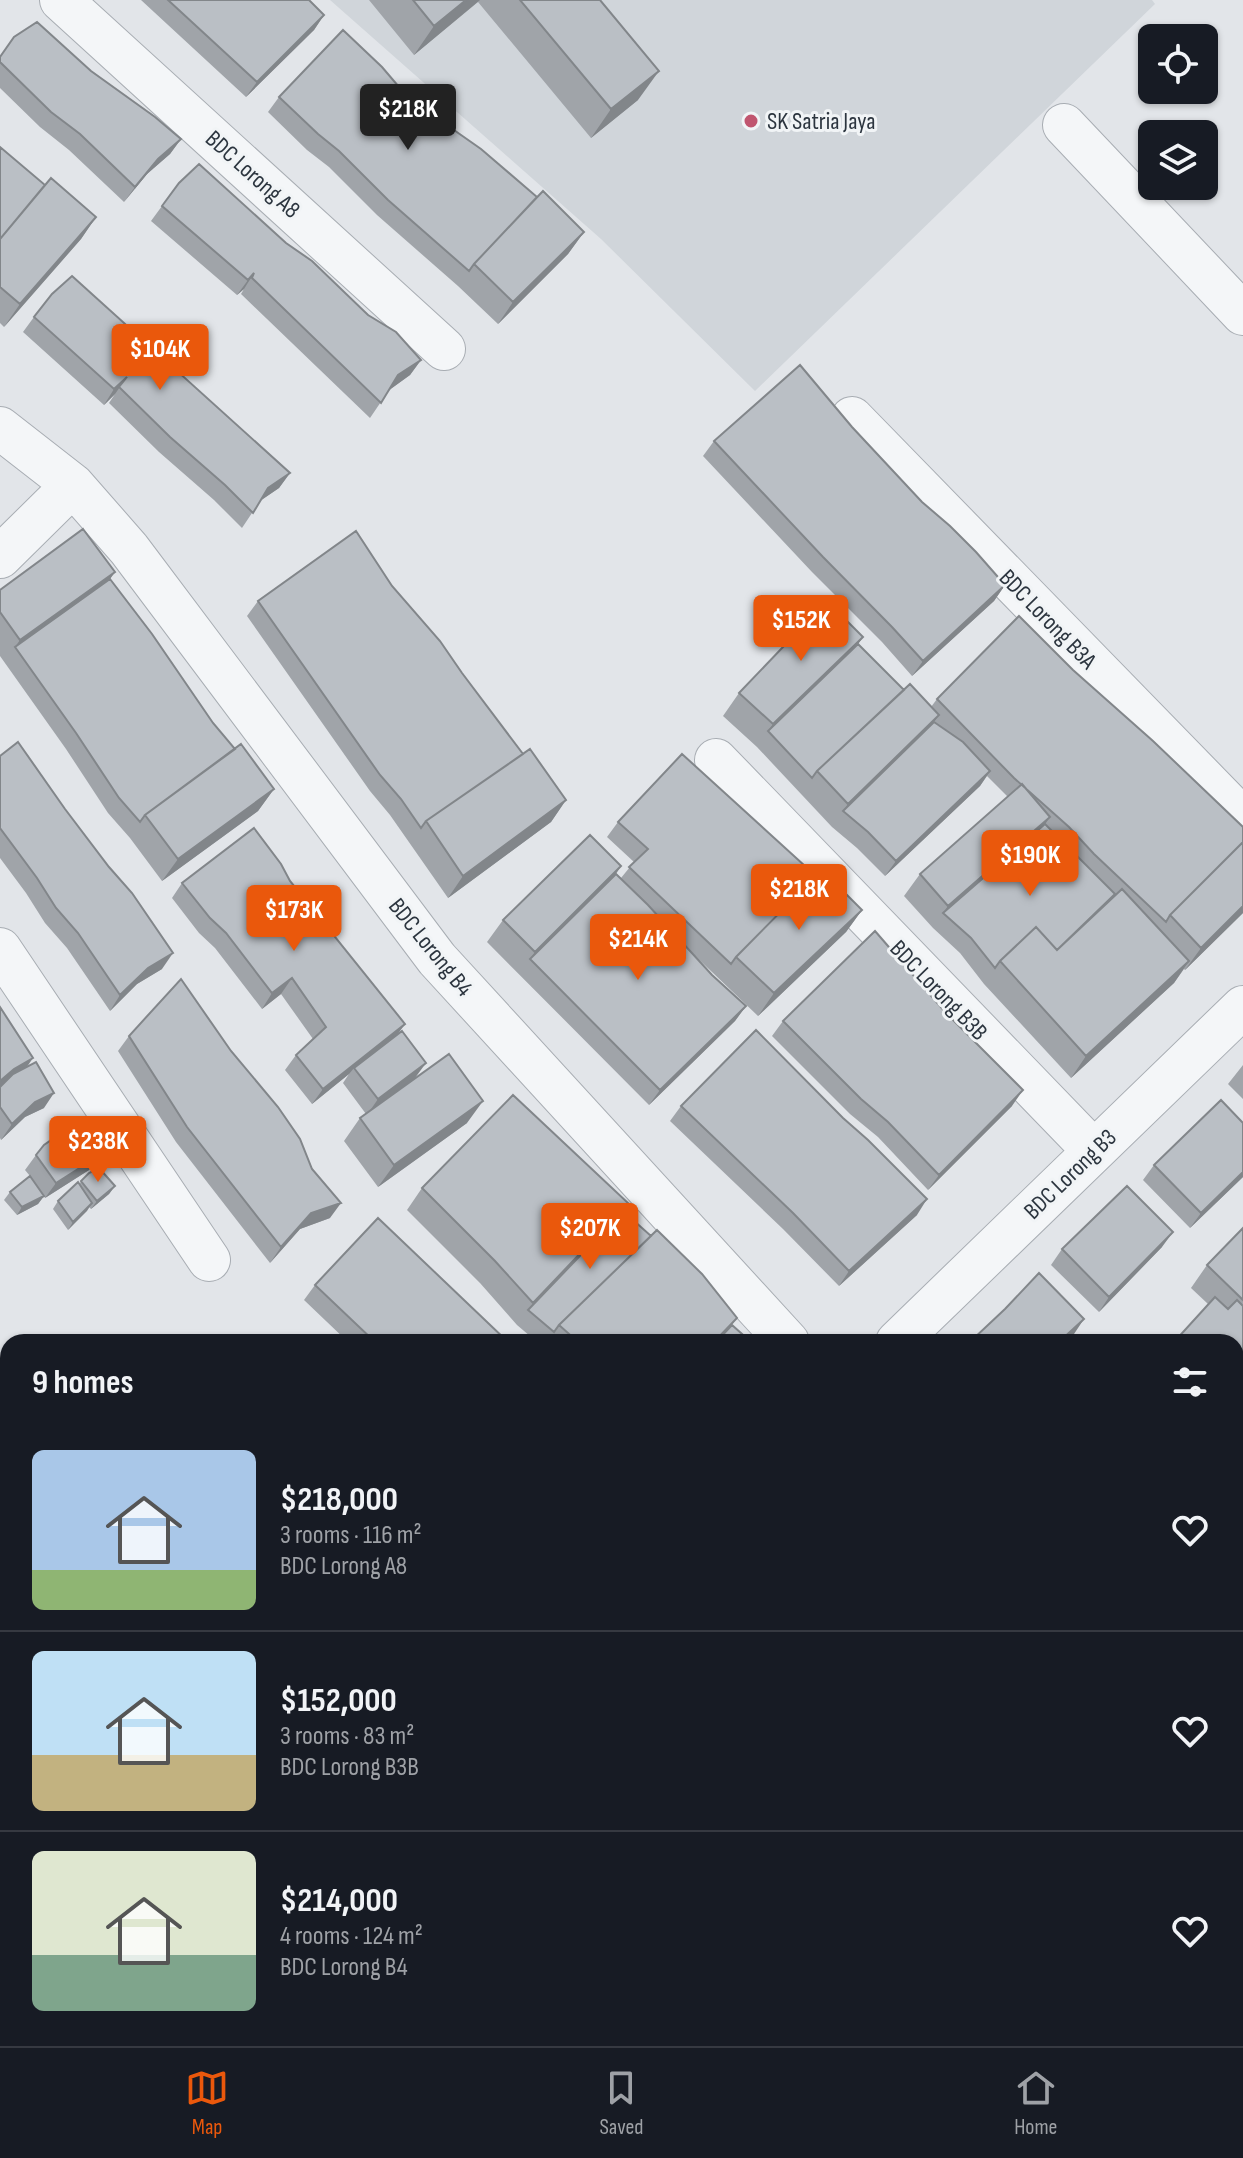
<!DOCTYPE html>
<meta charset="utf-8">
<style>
:root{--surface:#171b24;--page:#242831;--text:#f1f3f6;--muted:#9ea1a6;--line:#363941;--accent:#ea580c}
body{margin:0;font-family:"Sofia Sans Condensed",sans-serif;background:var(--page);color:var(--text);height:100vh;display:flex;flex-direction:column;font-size:30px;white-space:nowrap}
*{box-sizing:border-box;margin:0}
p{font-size:26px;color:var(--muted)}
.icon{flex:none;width:44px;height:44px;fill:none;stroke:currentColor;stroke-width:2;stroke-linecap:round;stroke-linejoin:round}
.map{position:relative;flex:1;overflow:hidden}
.panel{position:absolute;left:0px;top:1334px;width:1244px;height:712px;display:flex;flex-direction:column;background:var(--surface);border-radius:24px 24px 0 0;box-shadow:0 2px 6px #0004}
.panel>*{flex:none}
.fabs{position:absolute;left:1138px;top:24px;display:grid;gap:16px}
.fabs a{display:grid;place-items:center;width:80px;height:80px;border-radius:12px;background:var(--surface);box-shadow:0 2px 6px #0004;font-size:40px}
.price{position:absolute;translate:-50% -68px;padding:0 18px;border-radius:8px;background:var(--accent);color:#fff;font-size:26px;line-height:52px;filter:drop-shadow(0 2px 4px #0008)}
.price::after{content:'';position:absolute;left:50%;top:48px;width:24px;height:18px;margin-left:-12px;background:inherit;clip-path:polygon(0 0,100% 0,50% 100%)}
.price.active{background:#222;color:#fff}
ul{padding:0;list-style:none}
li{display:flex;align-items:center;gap:24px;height:200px;padding:0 32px}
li+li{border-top:2px solid var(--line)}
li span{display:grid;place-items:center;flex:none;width:224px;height:160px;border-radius:12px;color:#555}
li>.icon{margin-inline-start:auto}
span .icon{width:96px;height:96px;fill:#fffc;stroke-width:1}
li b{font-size:34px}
h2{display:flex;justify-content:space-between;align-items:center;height:96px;padding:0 32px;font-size:34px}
.tabs{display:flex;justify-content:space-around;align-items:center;height:112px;border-top:2px solid var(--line);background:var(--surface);font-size:22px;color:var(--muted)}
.tabs a{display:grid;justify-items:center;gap:4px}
.tabs .active{color:var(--accent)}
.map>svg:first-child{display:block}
.built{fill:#d0d5da}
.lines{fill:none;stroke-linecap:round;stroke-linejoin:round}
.street-casing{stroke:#a8adb3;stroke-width:44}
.secondary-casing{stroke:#a8adb3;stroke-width:46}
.street{stroke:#f4f6f8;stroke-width:42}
.secondary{stroke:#fff;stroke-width:44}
.wall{fill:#a0a4a9}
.shaded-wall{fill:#82868a}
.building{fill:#babfc5;stroke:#82868a;stroke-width:2}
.poi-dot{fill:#c0556f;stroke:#f1f4f6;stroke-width:3}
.labels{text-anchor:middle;stroke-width:6;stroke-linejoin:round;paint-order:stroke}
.poi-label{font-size:24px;fill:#2c353f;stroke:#f1f4f6;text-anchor:start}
.street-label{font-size:24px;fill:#2c353f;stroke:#f1f4f6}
</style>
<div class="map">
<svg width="1243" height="2046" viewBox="0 0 1243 2046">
<rect width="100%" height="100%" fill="#e2e5e9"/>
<path class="built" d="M330,0H1152L1155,4L755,391L601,239Z"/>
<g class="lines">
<g class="street-casing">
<path id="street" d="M61,0L444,349
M1064,125L1243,314
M852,418L1243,819
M0,428L73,485L129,549L437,959L788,1342
M0,557L73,485
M716,760L1094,1151
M0,949L209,1260
M897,1342L1243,1007
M1236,1697L1243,1702
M0,2005L3,1994
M526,2038L540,2046"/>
</g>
<g class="secondary-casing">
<path id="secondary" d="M1236,1769L1243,1753
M1115,2046L1118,2038"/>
</g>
<use href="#street" class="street"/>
<use href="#secondary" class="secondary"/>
</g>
<path class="wall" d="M141,0H309L324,15L314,30L246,97Z
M369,0H600L638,100L591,138L478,2L414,55Z
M0,57L181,139L170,154L147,174L124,202L69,150L40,127L0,88Z
M399,87L537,197L584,232L568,254L498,324L458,286L377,215L329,167L307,150L268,112L279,97Z
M0,147L45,185L96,217L81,239L4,327L0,323Z
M162,206L286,243L421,360L410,375L389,390L370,418L241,294L244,289L237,295L151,221Z
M34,317L290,473L279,488L260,501L242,528L214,500L159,452L109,403L115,394L104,405L23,332Z
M852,427L922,502L1005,585L994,601L912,676L882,642L812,572L703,456L714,441Z
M115,572L110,579L213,723L235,749L274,789L258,811L162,881L130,838L108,813L66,749L0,656V590Z
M392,586L462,673L523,754L566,800L551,822L448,898L390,815L370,791L247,616L258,601Z
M863,637L858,644L904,690L931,707L937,699L1243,913L1185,970L1184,969L1174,983L1071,1078L984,984L960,953L933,928L904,896L920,874L1008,797L987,776L980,786L885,876L857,848L832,827L757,747L723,716L739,693Z
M0,756L162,969L137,984L110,1011L67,948L45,923L26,893L0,858Z
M618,822L816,876L862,910L846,932L758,1016L689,950L712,975L746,1006L735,1021L649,1105L487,942L503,920L621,866L616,874L621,878L634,862L607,837Z
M290,881L405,1024L396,1036L415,1078L467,1123L378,1187L344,1141L360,1118L366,1114L343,1083L349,1074L312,1104L285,1070L296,1055L313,1039L281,994L262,1009L215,948L199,933L172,898L182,883Z
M783,1021L1012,1106L928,1190L878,1137L850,1114L772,1036Z
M129,1036L231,1051L330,1218L300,1229L270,1263L176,1142L118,1051Z
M1243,1065V1099L1228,1084Z
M28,1066L44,1108L25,1117L1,1140L0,1138V1087Z
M681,1106L917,1215L839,1286L783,1229L670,1121Z
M1243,1123V1177L1190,1228L1143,1180L1154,1165Z
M36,1155H100L89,1170L45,1198L44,1196L38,1204L17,1215L4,1200L10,1192L30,1176L25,1170Z
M89,1173L115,1186L109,1194L91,1209L89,1207L68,1230L53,1209L58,1201L79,1184Z
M422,1188L628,1203L623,1211L737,1318L732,1325L751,1342H537L517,1325L480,1283L407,1210Z
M1243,1228V1524L1236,1531V1342L1208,1304L1191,1288L1207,1265Z
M1162,1247L1099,1312L1051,1265L1062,1249Z
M315,1285L508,1342H348L304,1300Z
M45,2038H125L121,2046H41Z
M299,2038H426L443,2046H295Z
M666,2038H806L820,2046H679Z
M940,2038H1010L1008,2046H950Z"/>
<path class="shaded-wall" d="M466,0H480L414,55L434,26Z
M324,15L314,30L246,97L257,82Z
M659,71L638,100L591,138L611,109Z
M181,139L170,154L147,174L124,202L135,187L158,159Z
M96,217L81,239L4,327L20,304Z
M584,232L568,254L498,324L513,302Z
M254,273L244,289L237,295L248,280Z
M421,360L410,375L388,391L398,375Z
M127,377L115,394L104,405L114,389Z
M290,473L279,488L257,503L268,488Z
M115,572L99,594L15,647L20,640Z
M1005,585L994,601L912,676L923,661Z
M863,637L847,660L768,731L773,724Z
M939,715L923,737L843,811L848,804Z
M990,771L980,786L885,876L896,861Z
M274,789L258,811L162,881L178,859Z
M566,800L551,822L448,898L463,876Z
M1050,817L1035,839L943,913L948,906Z
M621,866L605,889L530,959L535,952Z
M1243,906V913L1185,970L1201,948Z
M862,910L846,932L758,1016L774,993Z
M173,953L162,969L137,984L110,1011L120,995L148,968Z
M1189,961L1174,983L1071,1078L1086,1056Z
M292,978L281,994L262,1009L272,993Z
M746,1006L735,1021L649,1105L660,1090Z
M405,1024L394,1039L354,1068L349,1074L312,1104L323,1089Z
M33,1058L22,1074L0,1087V1081L14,1069Z
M426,1063L415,1078L367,1115L378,1099Z
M1023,1090L1012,1106L928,1190L939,1175Z
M54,1093L44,1108L25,1117L1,1140L12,1124L35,1102Z
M483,1101L467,1123L378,1187L394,1165Z
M100,1155L89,1170L45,1198L56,1183Z
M1243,1172V1177L1190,1228L1201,1213Z
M115,1186L109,1194L91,1209L97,1201Z
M44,1196L38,1204L17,1215L22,1207Z
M927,1199L917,1215L839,1286L849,1271Z
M92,1203L87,1211L68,1230L73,1222Z
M341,1203L330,1218L300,1229L270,1263L281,1247L311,1213Z
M1173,1232L1162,1247L1099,1312L1109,1297Z
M1084,1319L1074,1334L1065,1342H1059Z
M1243,1518V1524L1236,1531V1526Z"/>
<path class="building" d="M168,0H309L324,15L257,82Z
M413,0H466L434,26Z
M520,0H600L659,71L611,109Z
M37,22L91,71L155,117L181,139L158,159L135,187L80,134L51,112L0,62V57L14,37Z
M343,30L382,67L399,87L424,109L481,149L537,197L474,264L469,271L388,200L339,151L318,134L279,97Z
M0,147L45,185L0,239Z
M199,164L286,243L312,261L368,315L396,332L421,360L398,375L381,403L252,278L254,273L248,280L162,206L179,183Z
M51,178L96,217L20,304L0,287V239Z
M543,191L584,232L513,302L474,264Z
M72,276L290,473L268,488L253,513L225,485L170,437L119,387L127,377L114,389L34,317L52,294Z
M800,365L852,427L922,502L950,526L976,552L1005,585L923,661L892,627L823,557L714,441Z
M83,529L115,572L20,640L0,612V590Z
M356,531L392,586L440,641L462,673L523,754L426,821L421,828L401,799L380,775L258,601Z
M110,579L152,634L213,723L235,749L145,815L140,822L119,798L76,733L15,647Z
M827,601L863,637L773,724L739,693Z
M1019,616L1073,670L1153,741L1243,827V842L1170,915L1166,922L1094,854L1069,827L1014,778L937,699Z
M858,644L904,690L817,771L812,778L768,731Z
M910,684L939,715L848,804L817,771Z
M934,722L963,742L990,771L896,861L868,832L843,811Z
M18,742L65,809L109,867L132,893L173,953L148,968L120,995L78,933L56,908L37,878L0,828V756Z
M241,744L274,789L178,859L145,815Z
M530,749L566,800L463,876L426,821Z
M682,754L816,876L736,957L731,964L629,867L648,849L618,822Z
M1022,784L1050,817L948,906L920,874Z
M1045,824L1115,894L1057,950L1036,927L1000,961L995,968L971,938L943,913Z
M254,828L281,864L290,881L405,1024L323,1089L296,1055L326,1027L292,978L272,993L226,933L210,918L182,883Z
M590,835L621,866L535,952L503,920Z
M1243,842V906L1201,948L1170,915Z
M822,870L862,910L774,993L736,957Z
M616,874L648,905L712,975L746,1006L660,1090L530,959Z
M1122,889L1189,961L1086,1056L1000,961L1036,927L1057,950Z
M875,931L946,1013L1023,1090L939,1175L888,1122L861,1099L783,1021Z
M181,979L231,1051L278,1107L300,1139L312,1169L341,1203L311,1213L281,1247L187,1127L129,1036Z
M0,1007L33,1058L14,1069L0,1081Z
M756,1030L843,1118L868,1140L927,1199L849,1271L793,1213L681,1106Z
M402,1031L426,1063L378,1099L354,1068Z
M449,1054L483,1101L394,1165L360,1118Z
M36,1062L54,1093L35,1102L12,1124L0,1107V1087L13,1074Z
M513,1095L628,1203L533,1303L495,1261L422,1188Z
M1221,1100L1243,1123V1172L1201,1213L1154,1165Z
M81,1126L100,1155L56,1183L36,1155L44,1145L57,1136Z
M99,1168L115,1186L97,1201L81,1181L89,1173Z
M30,1176L44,1196L22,1207L10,1192Z
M78,1182L92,1203L73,1222L58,1201Z
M1127,1186L1173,1232L1109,1297L1062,1249Z
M623,1211L651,1236L559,1325L554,1332L528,1310Z
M378,1218L508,1342H375L315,1285Z
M1243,1228V1300L1207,1265Z
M657,1230L702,1274L737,1318L714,1342H578L559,1325Z
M1039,1273L1084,1319L1059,1342H974L972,1340L1005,1309Z
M1215,1297L1228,1309L1237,1300L1243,1306V1424L1236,1417V1342H1174Z
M732,1325L751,1342H716Z
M1236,1431L1243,1437V1518L1236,1526Z
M48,2038H125L121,2046H45Z
M310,2038H426L443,2046H324Z
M702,2038H806L820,2046H715Z
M970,2038H1010L1008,2046H980V2044Z"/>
<circle class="poi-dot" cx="751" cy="121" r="8"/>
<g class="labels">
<g class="poi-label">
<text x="767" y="129">SK Satria Jaya</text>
</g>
<g class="street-label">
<text transform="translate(253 174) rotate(42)" y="8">BDC Lorong A8</text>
<text transform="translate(1048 619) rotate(46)" y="8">BDC Lorong B3A</text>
<text transform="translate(431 947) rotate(51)" y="8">BDC Lorong B4</text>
<text transform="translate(939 990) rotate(46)" y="8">BDC Lorong B3B</text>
<text transform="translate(1070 1174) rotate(-44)" y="8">BDC Lorong B3</text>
</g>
</g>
</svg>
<div class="fabs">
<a><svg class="icon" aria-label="locate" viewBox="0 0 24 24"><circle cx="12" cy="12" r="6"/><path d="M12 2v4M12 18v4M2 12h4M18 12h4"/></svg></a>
<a><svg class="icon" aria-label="layers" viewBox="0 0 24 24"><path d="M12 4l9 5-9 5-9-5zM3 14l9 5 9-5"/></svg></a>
</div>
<b class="price active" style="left:408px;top:152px">$218K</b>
<b class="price" style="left:160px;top:392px">$104K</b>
<b class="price" style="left:801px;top:663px">$152K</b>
<b class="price" style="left:1030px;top:898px">$190K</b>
<b class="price" style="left:799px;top:932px">$218K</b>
<b class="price" style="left:294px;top:953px">$173K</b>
<b class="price" style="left:638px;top:982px">$214K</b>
<b class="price" style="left:98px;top:1184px">$238K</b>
<b class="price" style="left:590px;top:1271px">$207K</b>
<section class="panel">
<h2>9 homes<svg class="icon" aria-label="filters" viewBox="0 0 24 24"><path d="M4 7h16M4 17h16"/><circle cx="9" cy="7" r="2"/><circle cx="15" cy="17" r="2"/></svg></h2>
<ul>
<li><span style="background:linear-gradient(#a9c7e8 75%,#8fb573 0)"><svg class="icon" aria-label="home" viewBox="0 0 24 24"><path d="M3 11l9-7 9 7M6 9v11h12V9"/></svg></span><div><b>$218,000</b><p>3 rooms · 116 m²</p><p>BDC Lorong A8</p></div><svg class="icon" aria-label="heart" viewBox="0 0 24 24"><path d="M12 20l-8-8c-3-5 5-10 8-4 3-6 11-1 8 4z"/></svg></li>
<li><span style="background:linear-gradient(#bfe0f5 65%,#c2b280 0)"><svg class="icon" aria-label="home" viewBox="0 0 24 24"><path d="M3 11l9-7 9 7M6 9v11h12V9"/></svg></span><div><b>$152,000</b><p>3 rooms · 83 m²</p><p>BDC Lorong B3B</p></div><svg class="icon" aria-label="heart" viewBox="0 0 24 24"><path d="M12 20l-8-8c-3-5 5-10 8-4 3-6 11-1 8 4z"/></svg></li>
<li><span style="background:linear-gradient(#dfe7d0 65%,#7fa58c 0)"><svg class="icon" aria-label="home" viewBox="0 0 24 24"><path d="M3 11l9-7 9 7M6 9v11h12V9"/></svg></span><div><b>$214,000</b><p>4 rooms · 124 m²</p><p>BDC Lorong B4</p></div><svg class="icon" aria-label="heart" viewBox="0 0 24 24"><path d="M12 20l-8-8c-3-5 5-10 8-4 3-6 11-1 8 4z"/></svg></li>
</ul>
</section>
</div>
<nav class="tabs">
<a class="active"><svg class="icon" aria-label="map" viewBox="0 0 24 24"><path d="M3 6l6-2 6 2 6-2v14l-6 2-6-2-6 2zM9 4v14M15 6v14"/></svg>Map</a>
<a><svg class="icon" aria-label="saved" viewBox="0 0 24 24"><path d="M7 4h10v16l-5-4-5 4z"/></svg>Saved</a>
<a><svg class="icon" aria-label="home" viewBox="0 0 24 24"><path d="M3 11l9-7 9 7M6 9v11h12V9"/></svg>Home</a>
</nav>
